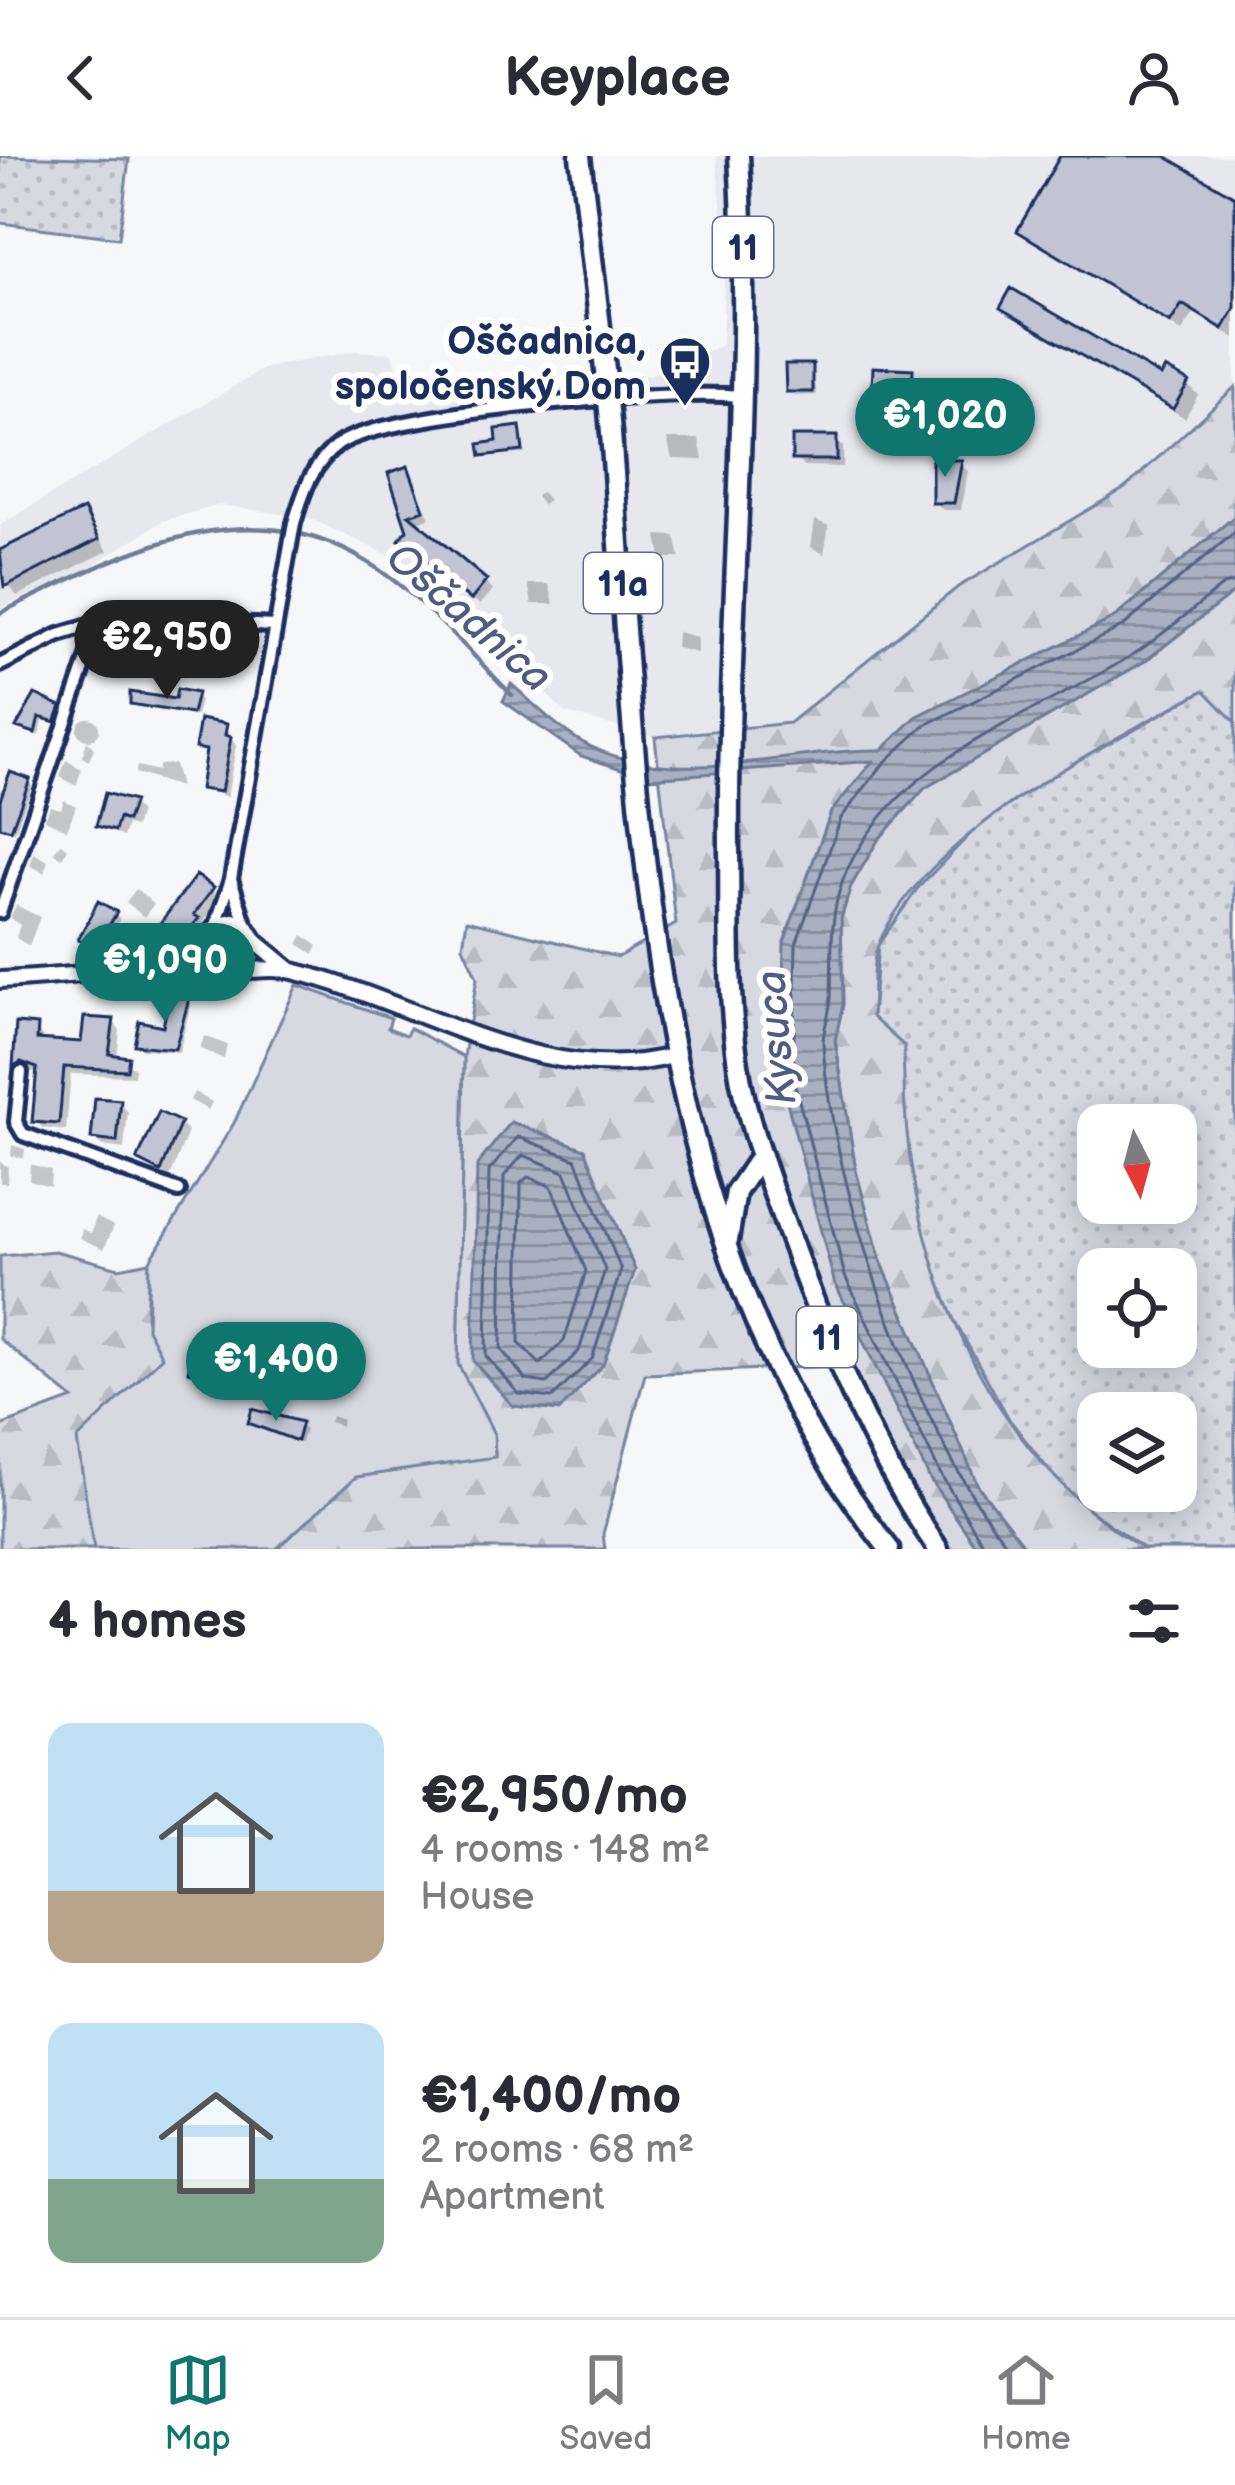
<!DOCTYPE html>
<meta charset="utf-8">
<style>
:root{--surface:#fff;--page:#f2f2f3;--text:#2b2b33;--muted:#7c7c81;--line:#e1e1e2;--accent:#0f766e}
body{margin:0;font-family:"Balsamiq Sans",sans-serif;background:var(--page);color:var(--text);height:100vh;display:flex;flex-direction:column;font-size:45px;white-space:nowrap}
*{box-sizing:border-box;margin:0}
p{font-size:39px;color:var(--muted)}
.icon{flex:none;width:66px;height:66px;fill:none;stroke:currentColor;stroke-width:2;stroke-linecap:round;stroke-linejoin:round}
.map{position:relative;height:1393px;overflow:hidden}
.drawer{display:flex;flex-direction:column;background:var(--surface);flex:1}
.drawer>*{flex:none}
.needle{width:78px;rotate:174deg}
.controls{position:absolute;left:1077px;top:948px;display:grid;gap:24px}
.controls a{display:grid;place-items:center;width:120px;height:120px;border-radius:24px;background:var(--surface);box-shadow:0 6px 30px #0003;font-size:60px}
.price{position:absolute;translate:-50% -102px;padding:0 27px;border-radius:42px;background:var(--accent);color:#fff;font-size:39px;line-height:78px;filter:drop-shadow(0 3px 6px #0008)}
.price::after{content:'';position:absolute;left:50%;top:72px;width:36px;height:27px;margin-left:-18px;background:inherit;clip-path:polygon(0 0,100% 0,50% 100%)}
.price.active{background:#222;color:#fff}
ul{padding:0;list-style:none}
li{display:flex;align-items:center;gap:36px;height:300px;padding:0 48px}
li span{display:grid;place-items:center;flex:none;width:336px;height:240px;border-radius:24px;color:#555}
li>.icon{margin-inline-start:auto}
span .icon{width:144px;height:144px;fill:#fffc;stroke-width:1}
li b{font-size:51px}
h2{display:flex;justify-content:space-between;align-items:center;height:144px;padding:0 48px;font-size:51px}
header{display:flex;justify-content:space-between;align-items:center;height:156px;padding:0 48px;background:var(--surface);font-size:54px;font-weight:700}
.tabs{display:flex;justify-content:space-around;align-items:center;height:168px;border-top:3px solid var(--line);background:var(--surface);font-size:33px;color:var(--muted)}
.tabs a{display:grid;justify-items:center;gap:6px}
.tabs .active{color:var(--accent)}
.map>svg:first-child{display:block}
.built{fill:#e6e8ee}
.grass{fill:url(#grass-dots);stroke:#7884a0;stroke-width:3;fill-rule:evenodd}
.forest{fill:url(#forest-firs);stroke:#7884a0;stroke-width:3}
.green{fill:#d6d9e2;stroke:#7884a0;stroke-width:3}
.water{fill:url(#water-rules);stroke:#707c99;stroke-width:3}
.shadow{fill:#0003}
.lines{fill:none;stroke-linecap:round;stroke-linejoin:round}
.shore{stroke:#546386;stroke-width:3}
.stream{stroke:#707c99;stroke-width:4.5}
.building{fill:#c0c4d3;stroke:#1b2f5e;stroke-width:3}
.minor-casing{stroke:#1b2f5e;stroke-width:20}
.tertiary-casing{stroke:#1b2f5e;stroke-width:22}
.primary-casing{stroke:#1b2f5e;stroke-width:27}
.minor{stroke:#fff;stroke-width:10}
.tertiary{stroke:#fff;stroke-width:14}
.primary{stroke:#fff;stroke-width:18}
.primary-bridge-casing{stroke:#1b2f5e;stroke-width:27;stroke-linecap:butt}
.primary-bridge{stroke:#fff;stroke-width:18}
.labels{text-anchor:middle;stroke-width:12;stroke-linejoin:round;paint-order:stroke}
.shield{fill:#fff;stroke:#5f6d8e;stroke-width:3}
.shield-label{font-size:36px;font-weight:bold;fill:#1b2f5e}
.poi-label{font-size:39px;font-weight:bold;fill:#1b2f5e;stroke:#fff;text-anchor:end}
.water-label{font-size:42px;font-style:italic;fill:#4d5c81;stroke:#fff}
</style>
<header><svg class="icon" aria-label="back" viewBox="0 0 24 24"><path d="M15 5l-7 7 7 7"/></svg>Keyplace<svg class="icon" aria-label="person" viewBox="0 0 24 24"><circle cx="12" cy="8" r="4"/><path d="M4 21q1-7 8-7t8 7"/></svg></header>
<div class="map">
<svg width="1235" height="1393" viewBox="0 0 1235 1393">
<defs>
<pattern id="grass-dots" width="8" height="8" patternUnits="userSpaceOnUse" patternTransform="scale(3)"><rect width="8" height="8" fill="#d6d9e2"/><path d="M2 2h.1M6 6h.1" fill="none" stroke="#b7bbc4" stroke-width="1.8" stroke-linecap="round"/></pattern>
<pattern id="forest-firs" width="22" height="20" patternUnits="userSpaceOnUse" patternTransform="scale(3)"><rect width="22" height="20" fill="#d6d9e2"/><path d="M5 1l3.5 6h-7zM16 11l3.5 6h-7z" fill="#b7bbc4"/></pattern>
<pattern id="water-rules" width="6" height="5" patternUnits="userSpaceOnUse" patternTransform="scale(3)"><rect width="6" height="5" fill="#a9b0c1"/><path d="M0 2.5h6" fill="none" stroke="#8990a0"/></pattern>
</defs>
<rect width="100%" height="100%" fill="#f6f7f9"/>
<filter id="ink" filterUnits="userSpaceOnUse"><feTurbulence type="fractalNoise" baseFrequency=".00833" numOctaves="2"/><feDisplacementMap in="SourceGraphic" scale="24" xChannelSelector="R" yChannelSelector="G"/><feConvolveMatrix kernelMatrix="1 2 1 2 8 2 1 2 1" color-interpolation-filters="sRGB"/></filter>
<g filter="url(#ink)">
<path class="built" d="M716,0H1235V231L1125,332L958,431L789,567L655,581L566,557L414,411L309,362L219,349L163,365L85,414L0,452V369L265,212L355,195L392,197L403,230L477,240L651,219L722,189L725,86Z"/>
<path class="grass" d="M0,0L129,3L119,82L0,67Z
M1205,534L1235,566V1393H1144L1067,1338L1009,1263L944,1146L911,1036L902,956L904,890L872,861L878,789L918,732L976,672L1055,617ZM1098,969H1176V1047H1098ZM1098,1113H1176V1191H1098ZM1098,1257H1176V1335H1098Z"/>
<path class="forest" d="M1235,231L1234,361L1114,462L917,561L831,656L784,786L930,1323L978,1393H936L835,1210L645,1218L603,1378L605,1393H276L356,1321L495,1300L494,1278L458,1208L464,901L477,822L463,790L467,764L618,801L676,768L655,581L789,567L958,431L1125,332Z
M1235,435V566L1204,534C1102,591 928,675 879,787C870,807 874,839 872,861L904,890C898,1080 975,1290 1144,1393H1027L978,1330L880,1103L856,1015L835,884L843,848L841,763L851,730L878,684L925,632L1145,505Z
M55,1095L119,1112L149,1106L146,1162L162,1201L78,1284L94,1393H0V1270L73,1243L0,1183V1100Z"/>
<path class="green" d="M297,829L391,862L388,872L406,879L410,872L464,901L458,1208L494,1278L495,1301L356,1321L276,1393H94L77,1284L162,1201L147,1173L149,1106L234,967Z"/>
<path class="water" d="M1235,360V435L1145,505L925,632L878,684L851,730L841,762L843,848L835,884L856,1015L880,1103L978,1330L1027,1393H978L930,1323L834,1125L781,923L784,786L831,656L873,605L649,622L581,600L503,545L511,528C533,547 556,571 582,586C671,636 786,593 882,594L916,561L1114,462Z
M511,966L585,993L635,1114L603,1209L559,1255L513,1250L473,1205L477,1009Z"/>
<path class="shadow" d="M1064,0H1158L1235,45V182L1194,157L1182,176L1021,75Z
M1004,151L1162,224L1187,228L1198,239L1185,262Z
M812,211L817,239L794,240L789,235Z
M912,216L916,237L875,230Z
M519,273L525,298L484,299Z
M667,283H699L703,304L672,303Z
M835,283L843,291V311L803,310L795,302Z
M960,307L968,315L961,354H943L935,346Z
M408,314L430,362L414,367L493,434L480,449L411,391L392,319Z
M541,336L548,344L543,349L536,340Z
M83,356L108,395L17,440L0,417V397Z
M815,364L829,370L824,398L811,391Z
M657,379L675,380L680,402H661Z
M528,428H549L554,448H532Z
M677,476L697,481V497L676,492Z
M179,495L183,499L179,520L109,501Z
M195,540L200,545L196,560L133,546L177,547Z
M57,551L62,556L59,569L44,563L39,580L20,570Z
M77 573a11 11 0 1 1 22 0a11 11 0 1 1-22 0Z
M225,571L236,590L227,641L203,632L209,599L198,591Z
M87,585L94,592L89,605L82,601Z
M66,604L82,613L76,630L60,621Z
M174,608L180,631L135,617L137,610L158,615V609Z
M29,626L32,630L15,676L0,672V634Z
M64,644L76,650L67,674L45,663L50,650L61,653Z
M132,648L140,656L135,671L127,669L123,681L99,669Z
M61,687L68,692L62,702L54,696Z
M34,697L48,705L44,717L30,709Z
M136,733L154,748L144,761L126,746Z
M212,733L219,741L183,799L163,785Z
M16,749L40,761L29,790L16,782L20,769L10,762Z
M115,759L120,763L102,794L82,783Z
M303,779L318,790L314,798L298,788Z
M187,839L192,844L179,896L142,893L137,888L165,874Z
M113,866L120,874L117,902L135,912L134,920L71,918L66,975L43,972L35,965L40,916H23L16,909L19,870L37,872L45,887L84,890Z
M204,880L227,889L224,903L200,893Z
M194,936L212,946L208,954L190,944Z
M120,947L128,956L124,993L102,990L94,982Z
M180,968L188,976L170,1021L140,1004Z
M12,989L25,993L24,1002L11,1000Z
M0,1005L8,1011L7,1027H0Z
M30,1008L51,1014L50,1030L29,1024Z
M96,1061L114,1070L104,1093L80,1082L82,1073L91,1077Z
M237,1206L245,1215L240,1233L199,1222L191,1214Z
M331,1260L342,1264L341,1270L329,1266Z
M251,1266L300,1269L305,1274L301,1287Z"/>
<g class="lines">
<path class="shore" d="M518,981L576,1003L621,1114L592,1203L552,1242L519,1238L486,1200L489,1015Z
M523,999L565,1016L605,1114L579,1195L547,1227L526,1224L501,1193L504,1020Z
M528,1021L551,1030L586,1115L564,1185L540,1208L519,1187L521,1027Z
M986,1393L940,1317L845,1120L793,922L796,788L841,662L884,607L924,570L1122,471L1235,376
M1011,1393C918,1284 831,1031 823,887C823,871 830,858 831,842C833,774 826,738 868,678C932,587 1047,554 1137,496C1167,476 1195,451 1223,429L1235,426"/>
<path class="stream" d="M0,457C122,398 249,325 378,413C428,447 470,497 512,539"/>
</g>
<path class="building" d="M1060,0H1165L1235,41V152L1223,173L1182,148L1170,167L1017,75Z
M1011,132L1161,220L1165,212L1189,225L1173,253L1000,152Z
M785,208H813V236H786Z
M873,211L913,213L912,233L872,231Z
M520,270L523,295L481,300L479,288L497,285L496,273Z
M792,280H837V304H792Z
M932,304H962L954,347H932Z
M408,310L424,354L409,359L487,424L471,444L399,384L407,374L388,317Z
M84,353L99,383L4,431L0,394Z
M110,479L180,492L175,517L105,502Z
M177,533L197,537L192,558L130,548V536L175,543Z
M35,538L61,550L55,566L39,561L35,577L16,571Z
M200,563L227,568L225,579L231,581L221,636L200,633L206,594L195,592Z
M10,616L30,623L11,674L0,671V644Z
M105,637L134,645L127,665L119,662L115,675L96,670Z
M196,719L214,731L194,759L199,762L175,794L152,778Z
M98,745L117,756L97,791L78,784Z
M178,834L188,836L189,843L175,893L134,889L139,865L163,870L170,839L177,840Z
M84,861L114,863L109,898L129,901L127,914L64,911L59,968L32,966L37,912L21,906L13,911L16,867L38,869L37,883L81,886Z
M95,942L121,944L117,986L91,983Z
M159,956L181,966L161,1016L137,1004Z
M194,1192L239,1204L232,1227L188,1215Z
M252,1253L302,1266L297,1285L248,1267Z"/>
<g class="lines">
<g class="minor-casing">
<path id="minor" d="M0,509L59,479L115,462L274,470
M231,723L246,770
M0,756L100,466
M215,772L231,723L294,367C303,337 312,307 339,288C387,255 676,233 741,240
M21,916L16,966L23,978L179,1035"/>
</g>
<g class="tertiary-casing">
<path id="tertiary" d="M169,814L220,768L233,765L246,770L256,786L290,814
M0,824C75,821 155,807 229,814C250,816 271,810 293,815C417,845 542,934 673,900"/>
</g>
<g class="primary-casing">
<path id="primary" d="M580,0L606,222
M739,0C753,230 727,461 729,691C730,763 727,836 738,908C746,965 768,1020 787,1074C828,1186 870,1294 938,1393
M611,277C641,660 640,1076 889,1393
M728,1084L736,1036L761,999"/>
</g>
<use href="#minor" class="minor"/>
<use href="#tertiary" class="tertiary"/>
<use href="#primary" class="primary"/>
<g class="primary-bridge-casing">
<path id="primary-bridge" d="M606,222L611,277"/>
</g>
<use href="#primary-bridge" class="primary-bridge"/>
</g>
</g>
<defs>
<g id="bus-pin" transform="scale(2.7)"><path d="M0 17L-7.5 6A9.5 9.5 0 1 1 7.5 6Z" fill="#1b2f5e" stroke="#fff"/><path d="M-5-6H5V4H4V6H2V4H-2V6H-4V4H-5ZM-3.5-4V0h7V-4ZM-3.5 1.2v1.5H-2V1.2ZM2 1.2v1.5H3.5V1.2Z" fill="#fff"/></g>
</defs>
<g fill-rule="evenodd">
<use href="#bus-pin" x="685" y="206"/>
</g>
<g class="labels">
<g class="shield">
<rect x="713" y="61" width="60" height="60" rx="9"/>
<rect x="584" y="397" width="78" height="60" rx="9"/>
<rect x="797" y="1151" width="60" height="60" rx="9"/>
</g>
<g class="shield-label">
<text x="743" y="104">11</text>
<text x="623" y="440">11a</text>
<text x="827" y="1194">11</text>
</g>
<g class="poi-label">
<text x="646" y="198">Oščadnica,<tspan x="646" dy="45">spoločenský Dom</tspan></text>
</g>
<g class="water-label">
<text transform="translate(470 460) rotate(41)" y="15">Oščadnica</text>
<text transform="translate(775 882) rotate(-95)" y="15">Kysuca</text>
</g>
</g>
</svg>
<div class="controls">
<a><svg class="needle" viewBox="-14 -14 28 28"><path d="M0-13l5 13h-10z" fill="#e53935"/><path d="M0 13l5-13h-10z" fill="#7c7c81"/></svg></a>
<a><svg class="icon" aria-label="locate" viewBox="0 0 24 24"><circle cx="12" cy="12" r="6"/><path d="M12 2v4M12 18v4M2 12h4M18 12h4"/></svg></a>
<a><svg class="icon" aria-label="layers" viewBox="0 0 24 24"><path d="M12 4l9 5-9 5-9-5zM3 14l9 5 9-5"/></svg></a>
</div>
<b class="price" style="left:945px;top:324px">€1,020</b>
<b class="price active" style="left:167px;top:546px">€2,950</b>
<b class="price" style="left:165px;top:869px">€1,090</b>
<b class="price" style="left:276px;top:1268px">€1,400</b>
</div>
<section class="drawer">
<h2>4 homes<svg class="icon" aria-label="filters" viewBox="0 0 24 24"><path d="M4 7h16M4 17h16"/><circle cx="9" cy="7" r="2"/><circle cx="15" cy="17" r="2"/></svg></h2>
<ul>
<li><span style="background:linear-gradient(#bfe0f5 70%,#b9a48a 0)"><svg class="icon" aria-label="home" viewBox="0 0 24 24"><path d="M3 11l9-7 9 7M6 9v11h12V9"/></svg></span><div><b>€2,950/mo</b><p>4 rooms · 148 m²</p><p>House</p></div></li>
<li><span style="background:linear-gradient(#bfe0f5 65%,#7fa58c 0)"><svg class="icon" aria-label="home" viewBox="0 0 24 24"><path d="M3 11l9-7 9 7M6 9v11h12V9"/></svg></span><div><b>€1,400/mo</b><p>2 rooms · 68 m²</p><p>Apartment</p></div></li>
</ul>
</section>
<nav class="tabs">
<a class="active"><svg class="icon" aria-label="map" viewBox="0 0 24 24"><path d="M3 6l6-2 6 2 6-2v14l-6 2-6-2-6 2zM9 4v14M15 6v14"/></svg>Map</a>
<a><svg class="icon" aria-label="saved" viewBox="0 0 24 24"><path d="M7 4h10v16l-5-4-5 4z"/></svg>Saved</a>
<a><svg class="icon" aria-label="home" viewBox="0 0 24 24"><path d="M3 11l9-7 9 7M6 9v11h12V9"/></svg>Home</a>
</nav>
